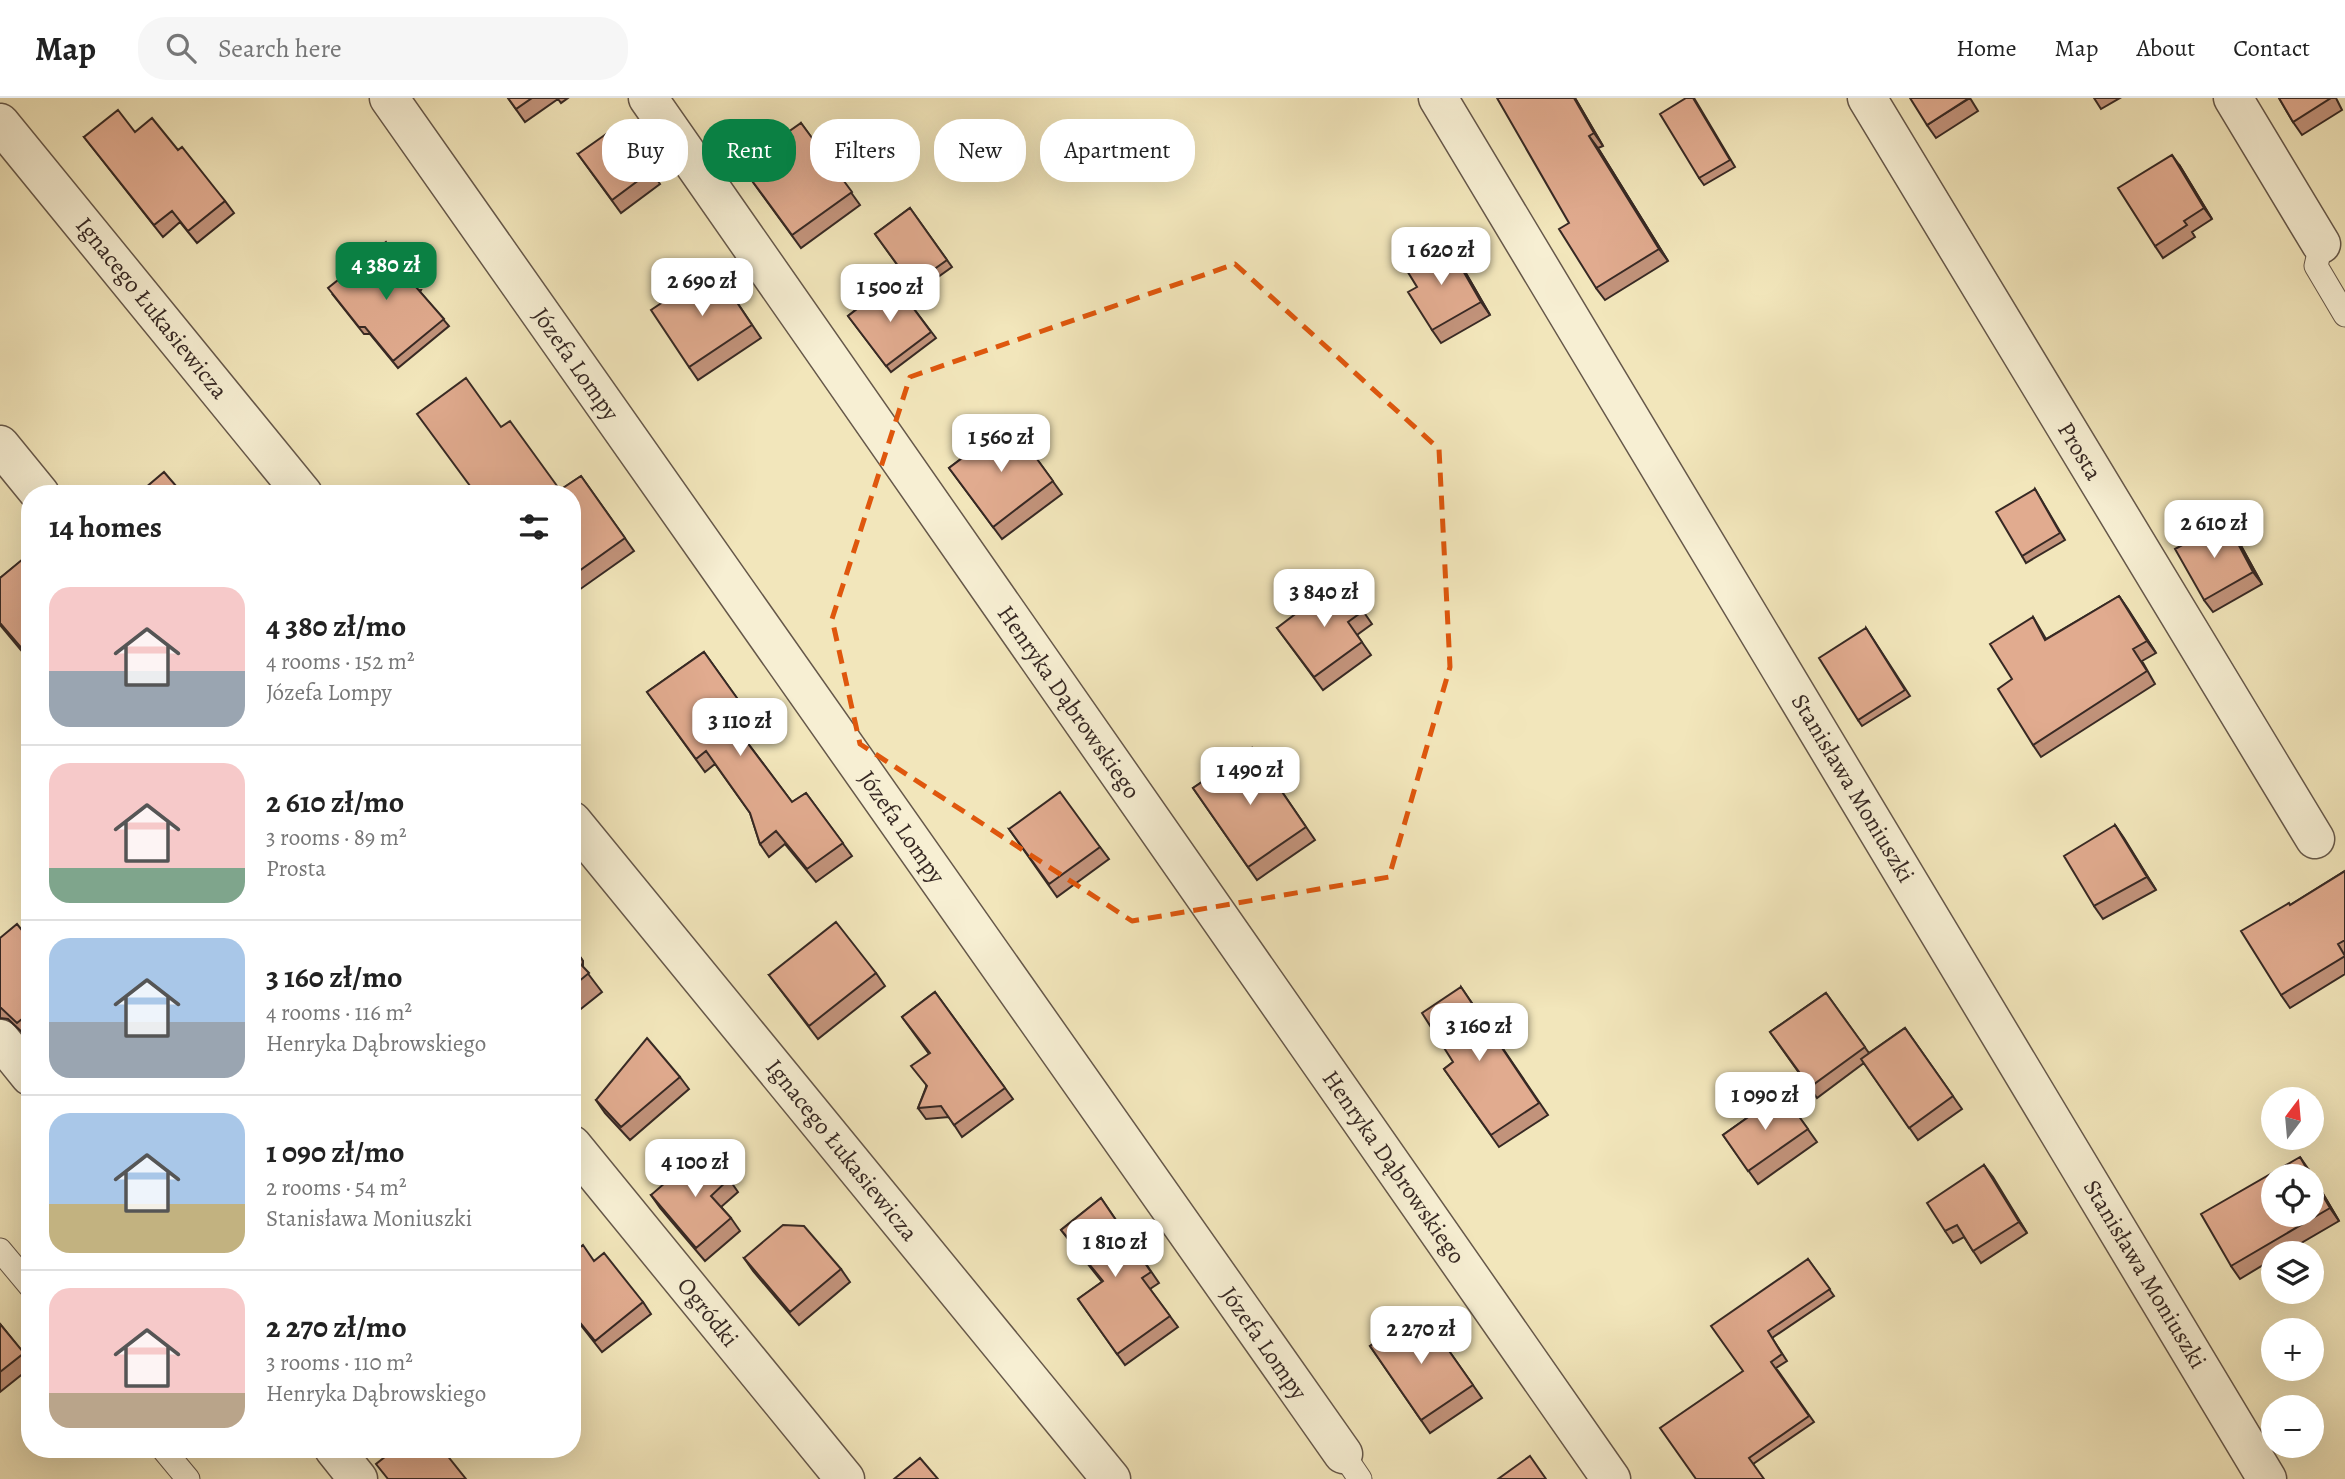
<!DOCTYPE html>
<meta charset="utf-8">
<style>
:root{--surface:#fff;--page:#f6f6f6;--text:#222;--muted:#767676;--line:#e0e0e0;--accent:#0b8043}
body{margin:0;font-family:Alegreya,serif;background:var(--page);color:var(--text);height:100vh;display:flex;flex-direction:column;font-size:26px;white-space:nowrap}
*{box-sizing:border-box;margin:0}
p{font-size:23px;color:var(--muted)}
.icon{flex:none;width:38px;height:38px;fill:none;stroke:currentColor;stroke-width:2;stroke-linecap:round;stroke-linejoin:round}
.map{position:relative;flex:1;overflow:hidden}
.sheet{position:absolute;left:21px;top:387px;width:560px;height:973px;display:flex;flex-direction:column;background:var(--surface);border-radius:28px;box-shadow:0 7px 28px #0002}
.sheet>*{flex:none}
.banner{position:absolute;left:602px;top:21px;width:665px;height:63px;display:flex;gap:14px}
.needle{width:46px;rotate:16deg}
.controls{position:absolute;left:2261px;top:989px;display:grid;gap:14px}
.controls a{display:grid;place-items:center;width:63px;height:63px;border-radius:50%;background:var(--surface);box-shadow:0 7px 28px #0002;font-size:35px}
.price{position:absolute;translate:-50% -60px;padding:0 16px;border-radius:14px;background:#fff;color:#222;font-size:23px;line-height:46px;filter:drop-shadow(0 2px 4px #0008)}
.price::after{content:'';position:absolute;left:50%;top:42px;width:21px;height:16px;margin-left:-10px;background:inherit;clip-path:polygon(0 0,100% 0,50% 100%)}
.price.on{background:var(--accent);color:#fff}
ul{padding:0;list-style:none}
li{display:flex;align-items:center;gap:21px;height:175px;padding:0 28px}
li+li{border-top:2px solid var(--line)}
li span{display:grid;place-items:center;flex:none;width:196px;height:140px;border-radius:21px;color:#555}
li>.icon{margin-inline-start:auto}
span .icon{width:84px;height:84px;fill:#fffc;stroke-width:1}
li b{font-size:30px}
h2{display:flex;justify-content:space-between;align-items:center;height:84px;padding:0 28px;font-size:30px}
.tag{padding:0 24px;border-radius:28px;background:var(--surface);box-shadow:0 7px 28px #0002;font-size:24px;line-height:63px}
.tag.on{background:var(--accent);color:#fff}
header{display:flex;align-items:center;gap:42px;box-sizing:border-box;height:98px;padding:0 35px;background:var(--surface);border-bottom:2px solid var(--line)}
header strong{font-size:33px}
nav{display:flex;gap:38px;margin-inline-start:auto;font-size:24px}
.search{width:490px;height:63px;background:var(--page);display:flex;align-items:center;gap:18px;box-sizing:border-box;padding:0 24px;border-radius:28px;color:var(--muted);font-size:26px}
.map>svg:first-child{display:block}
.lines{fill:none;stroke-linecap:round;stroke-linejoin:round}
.service-casing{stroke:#66584a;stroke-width:25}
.minor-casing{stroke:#66584a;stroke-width:41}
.service{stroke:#f7efd3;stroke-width:23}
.minor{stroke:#f7efd3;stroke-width:38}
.wall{fill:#c2937b;stroke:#372924;stroke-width:2}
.shaded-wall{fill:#9e7864;stroke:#372924;stroke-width:2}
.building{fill:#e1ab8f;stroke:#372924;stroke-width:2}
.marked{fill:none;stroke:#df570d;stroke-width:5;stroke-dasharray:14 9;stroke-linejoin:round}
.labels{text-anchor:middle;stroke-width:5;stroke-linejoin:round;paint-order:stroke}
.street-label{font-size:24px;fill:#372924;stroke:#f7efd3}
</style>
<header>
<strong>Map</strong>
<div class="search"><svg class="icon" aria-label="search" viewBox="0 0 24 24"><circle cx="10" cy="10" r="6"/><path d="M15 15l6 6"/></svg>Search here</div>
<nav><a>Home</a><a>Map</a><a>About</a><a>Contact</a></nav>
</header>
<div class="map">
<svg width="2345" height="1381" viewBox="0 0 2345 1381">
<rect width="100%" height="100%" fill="#f2e6bb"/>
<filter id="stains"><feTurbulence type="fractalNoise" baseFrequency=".00286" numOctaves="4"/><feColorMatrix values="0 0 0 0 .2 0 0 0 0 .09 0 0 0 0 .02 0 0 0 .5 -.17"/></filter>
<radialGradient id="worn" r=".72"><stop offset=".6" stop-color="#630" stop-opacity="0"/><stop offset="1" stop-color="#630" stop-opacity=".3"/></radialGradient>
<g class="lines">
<g class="service-casing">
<path id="service" d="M2321,146L2316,168L2345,217
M0,1152L30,1188
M163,1351L188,1381
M1343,1356L1360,1381"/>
</g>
<g class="minor-casing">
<path id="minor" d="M389,0L1343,1356
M648,0L1611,1381
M1438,0L2267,1381
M1867,0L2315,741
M2233,0L2321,146
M0,25L303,396
M0,347L40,396
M572,723L1111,1381
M0,941L30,978
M572,1047L845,1381
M334,1351L358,1381"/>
</g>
<use href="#service" class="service"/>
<use href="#minor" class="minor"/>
</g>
<path class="wall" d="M508,0H568L561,5L558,1L525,24Z
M1575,0L1603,48L1598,50L1668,163L1605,202L1596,190Z
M1694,0L1735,69L1704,87L1699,80Z
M1970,0L1978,13L1936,40L1927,27Z
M2094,0H2120L2101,11Z
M2279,0H2336L2342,12L2302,37L2293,24Z
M801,25L860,107L801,150L750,80L773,63Z
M135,34L178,52L225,103L234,115L197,145L180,124L163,139L84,39Z
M578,56L651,73L660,86L621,115Z
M2180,68L2212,121L2192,134L2195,139L2163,160L2155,148Z
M910,110L952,169L917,194L875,136Z
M1456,158L1490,217L1441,245L1432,232L1417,189Z
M714,170L761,240L698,282L689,269Z
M893,183L936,240L891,274L848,218Z
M421,192L420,194L449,228L398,270L370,236H364L333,197Z
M1010,324L1062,396L1002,441L949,370Z
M501,329L560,392L581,378L634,453L579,492L572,483V396H476Z
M2035,391L2065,442L2026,465L2022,458Z
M2234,435L2262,486L2213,514L2204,502Z
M30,456V563L0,527V480Z
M2119,498L2156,555L2142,563L2155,586L2041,659L2033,647L2012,581L2033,519L2046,541Z
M1363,513L1372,526L1357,537L1371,557L1323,592L1277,530Z
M1866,530L1910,598L1862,628L1858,622Z
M704,554L761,634L747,644L792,704L806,695L852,758L816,784L785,746L769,759L760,746L750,715L715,666L705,674L647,594Z
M1252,650L1315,742L1257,782L1193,690Z
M2115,727L2156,792L2103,821L2094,808Z
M1009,731L1100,749L1109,761L1057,799Z
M2345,773V876L2290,910L2281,897L2290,807Z
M0,840L30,842V933L25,937L8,921L0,920Z
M572,847L583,863V869L602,894L572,918Z
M876,875L885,888L818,941L769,877Z
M1461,889L1548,1017L1499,1049L1444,971L1453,964Z
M935,894L1013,1001L962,1039L949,1019L926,1021L918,1010L926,989L929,956L902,919Z
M1826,895L1869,955L1905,930L1962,1011L1918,1042L1864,965L1817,1000L1770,934Z
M680,979L689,991L630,1042L605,1015L596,1002Z
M1782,995L1817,1044L1758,1086L1723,1037Z
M1984,1067L2027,1135L1981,1165L1964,1139L1953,1145L1945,1133Z
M2309,1072L2339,1123L2284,1155H2273V1161L2240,1181L2231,1168Z
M729,1081L738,1094L721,1109L731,1120L740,1133L705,1163L660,1110L651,1097Z
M1101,1100L1159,1185L1150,1191L1178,1229L1125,1267L1078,1201L1102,1184L1061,1132Z
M572,1152L574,1154L594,1163L643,1204L651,1216L602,1254L572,1216Z
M744,1160L841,1171L850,1184L799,1227L753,1173Z
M1808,1161L1834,1198L1772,1240L1787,1263L1776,1270L1814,1324L1753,1366L1696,1381L1743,1273Z
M1421,1213L1482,1300L1430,1335L1370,1248Z
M0,1226L30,1263V1270L0,1294Z"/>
<path class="shaded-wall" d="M1574,0H1575L1603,48L1594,35Z
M1589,38L1598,50L1668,163L1659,151Z
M2172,57L2180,68L2212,121L2204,110Z
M1447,145L1456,158L1490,217L1481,204Z
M2226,423L2234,435L2262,486L2253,474Z
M2119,498L2128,511L2156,555L2147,543Z
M2115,727L2124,740L2156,792L2147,779Z
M572,847L583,863V873L572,858Z
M2300,1059L2309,1072L2339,1123L2330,1110Z
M1984,1067L1993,1079L2027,1135L2019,1124Z"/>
<path class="building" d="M508,0H532L516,11Z
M1497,0H1574L1594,35L1589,38L1659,151L1596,190L1559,131L1569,125Z
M1686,0H1693L1730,62L1699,80L1660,16Z
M1910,0H1969L1927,27Z
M2279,0H2331L2293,24Z
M118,12L135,34L152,20L178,52L182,49L225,103L188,133L172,113L154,127L84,39Z
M801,25L852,94L792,137L750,80L773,63L764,51Z
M616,29L651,73L612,102L578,56Z
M2172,57L2204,110L2184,123L2187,127L2155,148L2118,90Z
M910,110L947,162L912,187L875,136Z
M386,144L417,185L415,188L444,221L393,263L365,229H359L328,190Z
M1447,145L1481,204L1432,232L1408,194L1417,189L1406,171Z
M714,170L752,227L689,269L651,212Z
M893,183L931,234L886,268L848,218Z
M466,280L501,329L510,323L560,392L581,378L625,440L572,478V396H476L417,316Z
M1010,324L1053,383L993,429L949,370Z
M164,374L183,396H138Z
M2035,391L2060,435L2022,458L1996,414Z
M2226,423L2253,474L2204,502L2175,451Z
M29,456H30V560L0,525V480Z
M1340,482L1363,513L1348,524L1362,544L1314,579L1277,530Z
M2119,498L2147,543L2133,551L2147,573L2033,647L1998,591L2012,581L1990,546L2033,519L2045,542Z
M1866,530L1905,592L1858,622L1819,560Z
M704,554L752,621L737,631L792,704L806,695L843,745L807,771L776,733L760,746L750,715L706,653L696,661L647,594Z
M1252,650L1306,729L1248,769L1193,690Z
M1060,694L1100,749L1049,786L1009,731Z
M2115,727L2147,779L2094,808L2064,758Z
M2345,773V842L2338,846L2345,858L2281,897L2241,833L2289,805L2290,807Z
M836,824L876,875L809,928L769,877Z
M17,826L30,842V920L27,917L17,925L0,909V840Z
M572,857L589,875L572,889Z
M1461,889L1539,1005L1491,1037L1444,971L1453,964L1422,915Z
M935,894L1005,990L954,1027L941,1008L918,1010L927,988L911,968L930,955L902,919Z
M1826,895L1865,949L1810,989L1770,934Z
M1905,930L1953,998L1909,1030L1861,961Z
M647,940L680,979L621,1029L596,1002Z
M1782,995L1808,1031L1748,1073L1723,1037Z
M703,1052L729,1081L711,1098L731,1120L696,1150L651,1097Z
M2300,1059L2311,1078H2273V1116H2312V1079L2330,1110L2231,1168L2201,1116Z
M1984,1067L2019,1124L1973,1153L1957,1127L1945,1133L1927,1105Z
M1101,1100L1151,1174L1142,1180L1170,1218L1117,1256L1078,1201L1103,1183L1061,1132Z
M783,1127L804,1128L841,1171L790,1214L744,1160Z
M583,1147L594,1163L604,1155L643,1204L595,1243L572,1215V1152L574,1154Z
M1808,1161L1830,1191L1768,1233L1782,1256L1771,1264L1809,1318L1749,1360L1764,1381H1696L1660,1330L1743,1273L1711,1228Z
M1421,1213L1473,1287L1421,1322L1370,1248Z
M0,1226L24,1255L0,1274Z
M395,1351H442L466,1381H388L376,1366Z
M1530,1358L1546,1381H1498Z
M920,1360L938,1381H894Z"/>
<path class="marked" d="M1235,166L1439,351L1450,569L1389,779L1132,823L860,646L832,521L910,279Z"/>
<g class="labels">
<g class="street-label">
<text transform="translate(152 210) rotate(51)" y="8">Ignacego Łukasiewicza</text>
<text transform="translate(576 266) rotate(55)" y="8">Józefa Lompy</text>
<text transform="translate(2080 353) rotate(59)" y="8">Prosta</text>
<text transform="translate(1069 604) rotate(55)" y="8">Henryka Dąbrowskiego</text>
<text transform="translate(1853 690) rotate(59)" y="8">Stanisława Moniuszki</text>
<text transform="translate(902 729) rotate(55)" y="8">Józefa Lompy</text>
<text transform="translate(842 1052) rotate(51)" y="8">Ignacego Łukasiewicza</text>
<text transform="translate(1394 1069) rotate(55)" y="8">Henryka Dąbrowskiego</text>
<text transform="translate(2145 1176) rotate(59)" y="8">Stanisława Moniuszki</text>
<text transform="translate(708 1214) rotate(51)" y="8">Ogródki</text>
<text transform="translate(1264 1245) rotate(55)" y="8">Józefa Lompy</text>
</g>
</g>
<rect width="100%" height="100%" filter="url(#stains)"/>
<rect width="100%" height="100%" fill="url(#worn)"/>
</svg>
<div class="controls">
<a><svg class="needle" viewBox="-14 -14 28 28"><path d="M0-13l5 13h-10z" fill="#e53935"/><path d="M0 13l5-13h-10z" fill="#767676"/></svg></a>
<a><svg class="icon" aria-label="locate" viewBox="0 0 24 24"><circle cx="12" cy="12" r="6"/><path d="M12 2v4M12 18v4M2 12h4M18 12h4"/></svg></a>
<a><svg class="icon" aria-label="layers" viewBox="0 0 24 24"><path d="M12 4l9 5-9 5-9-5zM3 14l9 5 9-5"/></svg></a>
<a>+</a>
<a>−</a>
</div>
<b class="price" style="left:1441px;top:189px">1 620 zł</b>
<b class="price on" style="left:386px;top:204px">4 380 zł</b>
<b class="price" style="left:702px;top:220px">2 690 zł</b>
<b class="price" style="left:890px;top:226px">1 500 zł</b>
<b class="price" style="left:1001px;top:376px">1 560 zł</b>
<b class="price" style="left:2214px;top:462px">2 610 zł</b>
<b class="price" style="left:1324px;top:531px">3 840 zł</b>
<b class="price" style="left:740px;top:660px">3 110 zł</b>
<b class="price" style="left:1250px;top:709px">1 490 zł</b>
<b class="price" style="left:1479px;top:965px">3 160 zł</b>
<b class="price" style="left:1765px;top:1034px">1 090 zł</b>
<b class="price" style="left:695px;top:1101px">4 100 zł</b>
<b class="price" style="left:1115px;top:1181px">1 810 zł</b>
<b class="price" style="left:1421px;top:1268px">2 270 zł</b>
<div class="banner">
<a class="tag">Buy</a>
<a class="tag on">Rent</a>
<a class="tag">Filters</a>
<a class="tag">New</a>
<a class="tag">Apartment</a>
</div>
<section class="sheet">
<h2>14 homes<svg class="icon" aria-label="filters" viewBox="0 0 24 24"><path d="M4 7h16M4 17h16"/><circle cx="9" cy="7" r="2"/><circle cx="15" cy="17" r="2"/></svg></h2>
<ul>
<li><span style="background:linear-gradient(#f6c9c9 60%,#9aa5b1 0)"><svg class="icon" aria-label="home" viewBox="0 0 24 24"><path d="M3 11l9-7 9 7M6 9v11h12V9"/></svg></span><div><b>4 380 zł/mo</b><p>4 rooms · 152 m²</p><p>Józefa Lompy</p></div></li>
<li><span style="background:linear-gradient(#f6c9c9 75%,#7fa58c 0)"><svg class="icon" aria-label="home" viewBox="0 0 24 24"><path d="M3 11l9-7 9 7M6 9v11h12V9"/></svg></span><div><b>2 610 zł/mo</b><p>3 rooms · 89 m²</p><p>Prosta</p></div></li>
<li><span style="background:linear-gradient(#a9c7e8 60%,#9aa5b1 0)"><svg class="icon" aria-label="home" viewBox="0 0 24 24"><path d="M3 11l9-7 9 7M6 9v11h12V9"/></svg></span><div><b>3 160 zł/mo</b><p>4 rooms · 116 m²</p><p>Henryka Dąbrowskiego</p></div></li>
<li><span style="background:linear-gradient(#a9c7e8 65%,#c2b280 0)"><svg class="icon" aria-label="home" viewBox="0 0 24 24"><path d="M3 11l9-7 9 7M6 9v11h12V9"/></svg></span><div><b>1 090 zł/mo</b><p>2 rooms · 54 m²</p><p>Stanisława Moniuszki</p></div></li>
<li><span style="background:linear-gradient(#f6c9c9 75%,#b9a48a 0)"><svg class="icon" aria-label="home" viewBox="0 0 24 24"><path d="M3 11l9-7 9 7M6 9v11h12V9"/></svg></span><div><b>2 270 zł/mo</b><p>3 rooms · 110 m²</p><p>Henryka Dąbrowskiego</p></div></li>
</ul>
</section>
</div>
